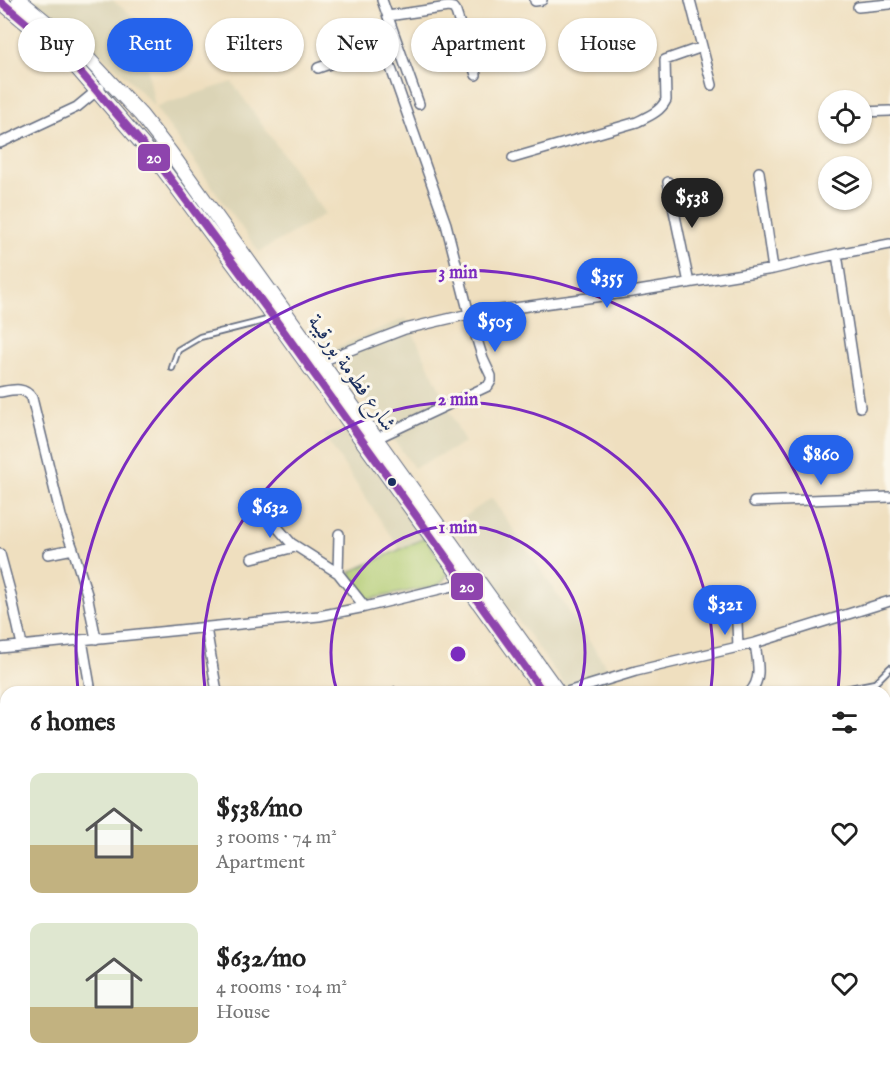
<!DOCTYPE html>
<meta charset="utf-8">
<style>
:root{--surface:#fff;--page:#f6f6f6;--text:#222;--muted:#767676;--accent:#2563eb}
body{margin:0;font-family:"IM FELL English",Amiri,serif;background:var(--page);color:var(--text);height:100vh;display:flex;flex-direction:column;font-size:22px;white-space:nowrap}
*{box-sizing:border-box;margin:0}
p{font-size:20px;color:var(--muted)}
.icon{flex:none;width:33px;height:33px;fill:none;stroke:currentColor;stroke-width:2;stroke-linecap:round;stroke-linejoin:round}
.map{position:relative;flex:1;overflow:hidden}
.drawer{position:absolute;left:0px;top:686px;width:891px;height:386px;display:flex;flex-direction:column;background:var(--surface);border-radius:18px 18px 0 0;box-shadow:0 2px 4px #0004}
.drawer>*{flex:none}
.banner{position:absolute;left:18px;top:18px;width:855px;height:54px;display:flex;gap:12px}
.fabs{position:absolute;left:818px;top:90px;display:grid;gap:12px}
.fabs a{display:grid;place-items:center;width:54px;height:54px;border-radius:50%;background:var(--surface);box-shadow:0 2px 4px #0004;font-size:30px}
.price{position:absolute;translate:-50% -51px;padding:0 14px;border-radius:21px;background:var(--accent);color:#fff;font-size:20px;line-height:39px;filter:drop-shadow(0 2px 3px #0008)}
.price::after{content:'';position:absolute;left:50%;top:36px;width:18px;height:14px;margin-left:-9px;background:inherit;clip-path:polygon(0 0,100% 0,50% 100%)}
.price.active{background:#222;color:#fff}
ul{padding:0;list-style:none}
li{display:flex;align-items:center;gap:18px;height:150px;padding:0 30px}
li span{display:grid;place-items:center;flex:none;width:168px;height:120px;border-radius:12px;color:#555}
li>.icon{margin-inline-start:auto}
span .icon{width:72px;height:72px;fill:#fffc;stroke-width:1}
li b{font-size:26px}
h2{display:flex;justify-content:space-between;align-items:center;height:72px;padding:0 30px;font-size:26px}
.chip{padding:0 21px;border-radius:27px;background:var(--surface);box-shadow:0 2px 4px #0004;font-size:21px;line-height:54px}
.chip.active{background:var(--accent);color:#fff}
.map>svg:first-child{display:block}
.built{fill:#dbd4b6}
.green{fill:#b1cb71;stroke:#667d68;stroke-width:1.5}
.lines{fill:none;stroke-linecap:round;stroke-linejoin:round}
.service-casing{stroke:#656d80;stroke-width:8}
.minor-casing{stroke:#656d80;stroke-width:12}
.primary-casing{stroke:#656d80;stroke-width:16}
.path{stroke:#656d80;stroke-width:2;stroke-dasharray:1.5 4.5;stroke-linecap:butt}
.service{stroke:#fff;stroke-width:4.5}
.minor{stroke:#fff;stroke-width:9}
.primary{stroke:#fff;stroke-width:14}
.bus-1-casing{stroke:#fbf7ec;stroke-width:12}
.bus-1{stroke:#8e44ad;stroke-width:8}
.ring{fill:none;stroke:#7b2cbf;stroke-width:3}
.bus-dot{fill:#1b2f5e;stroke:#fbf7ec;stroke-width:2}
.labels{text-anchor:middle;stroke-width:6;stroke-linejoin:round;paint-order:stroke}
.street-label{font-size:22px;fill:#1b2f5e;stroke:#fbf7ec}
.centre{fill:#7b2cbf;stroke:#fbf7ec;stroke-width:3}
.ring-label{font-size:18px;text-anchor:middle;font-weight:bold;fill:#7b2cbf;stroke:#fbf7ec;stroke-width:6;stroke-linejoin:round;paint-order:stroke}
.line-badge{stroke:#fbf7ec;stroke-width:2}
.badge-label{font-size:16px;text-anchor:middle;font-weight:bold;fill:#fff}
</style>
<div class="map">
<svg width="890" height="1070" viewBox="0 0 890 1070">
<rect width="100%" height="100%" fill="#fbf7ec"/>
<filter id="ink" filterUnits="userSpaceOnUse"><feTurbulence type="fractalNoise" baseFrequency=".0167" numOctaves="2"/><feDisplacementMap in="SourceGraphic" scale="12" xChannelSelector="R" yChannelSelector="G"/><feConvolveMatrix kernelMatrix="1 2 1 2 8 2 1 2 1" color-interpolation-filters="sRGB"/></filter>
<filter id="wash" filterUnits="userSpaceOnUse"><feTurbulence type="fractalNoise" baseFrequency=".008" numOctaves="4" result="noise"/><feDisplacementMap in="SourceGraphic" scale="24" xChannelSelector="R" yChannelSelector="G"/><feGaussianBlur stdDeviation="1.35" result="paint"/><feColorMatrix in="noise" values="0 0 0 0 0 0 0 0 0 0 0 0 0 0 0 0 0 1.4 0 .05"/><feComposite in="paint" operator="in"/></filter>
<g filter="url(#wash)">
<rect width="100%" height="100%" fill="#efdfbf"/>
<path class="built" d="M32,0H112L138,20L155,107L232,82L325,214L259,252L155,107L120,70Z
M406,318L465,443L414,468L330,350Z
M348,429L425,538L400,550L324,435Z
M492,498L623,691H569L450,526Z
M552,1065H717L718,1070H553Z"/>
<path class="green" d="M425,538L449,571L444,580L437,586L365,600L350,572Z
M0,932L6,933V1006L0,1007Z
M280,1065H613L614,1069L281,1070Z"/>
</g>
<g filter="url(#ink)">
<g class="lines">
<g class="service-casing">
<path id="service" d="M172,368L178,350L200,337L271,319
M830,692L875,683L890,668
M618,1065L619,1070"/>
</g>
<g class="minor-casing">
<path id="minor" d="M382,0L419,104
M690,0L712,85
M535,1L542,0
M858,7L890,4
M388,16L448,7L453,8L456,12L476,75
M318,68L370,50L378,49L386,54L446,224L469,314L483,359L491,376V381L488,386L375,439
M861,112L890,111
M0,143L77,107L100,88
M513,158L637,122C649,116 660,112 666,100L665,60L702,47
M759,172L773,269
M668,182L689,283
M837,254L860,407
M322,361L405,329L469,314L632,292L773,269L837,254L890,244
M0,392C12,390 24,386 32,398L61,516L73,549L87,594L96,639
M754,502L890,497
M270,519L291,543L338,573
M339,534L338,573L365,607
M0,554L10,591L22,645
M48,554L73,549
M252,558L295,547
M736,599L738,647
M206,628L217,692
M82,640L91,692
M0,648L319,616L365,607L469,582
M567,692L636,671L755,643L890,601
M750,692C763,678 757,661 755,643
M890,741L887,754L890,795
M885,882L890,883
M885,1058H890
M462,1065V1070
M171,1070L188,1065"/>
</g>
<g class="primary-casing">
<path id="primary" d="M19,0L81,51L141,115L170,152L558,692
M0,1L70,60L157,161L274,318L543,692
M727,1065L728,1070
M740,1065L741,1070"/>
</g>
<path class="path" d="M394,686L396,692"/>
<use href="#service" class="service"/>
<use href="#minor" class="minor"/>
<use href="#primary" class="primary"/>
<g class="bus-1-casing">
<path id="bus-1" d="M0,1L70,60L157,161L274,318L543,692"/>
</g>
<use href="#bus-1" class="bus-1"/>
</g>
</g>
<g class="ring">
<path d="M337 691A127 127 0 1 1 579 691"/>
<path d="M205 689A255 255 0 1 1 711 689"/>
<path d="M78 691A382 382 0 1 1 838 691"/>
</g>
<circle class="bus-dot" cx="392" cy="482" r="5"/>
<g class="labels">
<g class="street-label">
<text transform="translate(353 372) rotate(55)" y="8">شارع فطومة بورقيبة</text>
</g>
</g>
<circle cx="458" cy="654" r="9" class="centre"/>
<g class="ring-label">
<text x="458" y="278">3 min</text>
<text x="458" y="405">2 min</text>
<text x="458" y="533">1 min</text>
</g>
<g class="line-badge">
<rect x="137" y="143" width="34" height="29" rx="6" fill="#8e44ad"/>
<rect x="450" y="572" width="34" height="29" rx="6" fill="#8e44ad"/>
</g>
<g class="badge-label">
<text x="154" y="163">20</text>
<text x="467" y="592">20</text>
</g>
</svg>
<div class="fabs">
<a><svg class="icon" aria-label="locate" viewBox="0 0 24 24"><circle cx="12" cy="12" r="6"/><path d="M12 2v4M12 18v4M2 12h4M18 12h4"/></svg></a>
<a><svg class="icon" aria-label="layers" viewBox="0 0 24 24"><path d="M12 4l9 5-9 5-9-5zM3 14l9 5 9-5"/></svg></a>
</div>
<b class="price active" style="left:692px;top:229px">$538</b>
<b class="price" style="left:607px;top:309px">$355</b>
<b class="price" style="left:495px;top:353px">$505</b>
<b class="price" style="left:821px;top:486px">$860</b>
<b class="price" style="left:270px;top:539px">$632</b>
<b class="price" style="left:725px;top:636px">$321</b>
<div class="banner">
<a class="chip">Buy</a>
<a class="chip active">Rent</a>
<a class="chip">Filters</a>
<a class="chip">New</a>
<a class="chip">Apartment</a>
<a class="chip">House</a>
</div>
<section class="drawer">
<h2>6 homes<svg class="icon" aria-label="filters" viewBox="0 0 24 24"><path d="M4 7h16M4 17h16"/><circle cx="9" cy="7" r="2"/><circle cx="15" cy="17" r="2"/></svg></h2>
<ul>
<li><span style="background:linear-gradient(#dfe7d0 60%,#c2b280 0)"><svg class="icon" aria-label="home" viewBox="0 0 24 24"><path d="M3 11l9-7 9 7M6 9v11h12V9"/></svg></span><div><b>$538/mo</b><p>3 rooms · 74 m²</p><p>Apartment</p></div><svg class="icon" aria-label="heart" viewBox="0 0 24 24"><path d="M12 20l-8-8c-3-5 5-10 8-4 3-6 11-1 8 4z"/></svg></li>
<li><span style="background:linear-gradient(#dfe7d0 70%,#c2b280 0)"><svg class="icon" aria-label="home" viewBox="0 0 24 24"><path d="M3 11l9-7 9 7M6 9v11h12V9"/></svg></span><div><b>$632/mo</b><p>4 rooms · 104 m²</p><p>House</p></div><svg class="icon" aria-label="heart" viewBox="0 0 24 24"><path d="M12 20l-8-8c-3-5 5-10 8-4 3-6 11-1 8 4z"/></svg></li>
</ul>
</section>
</div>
